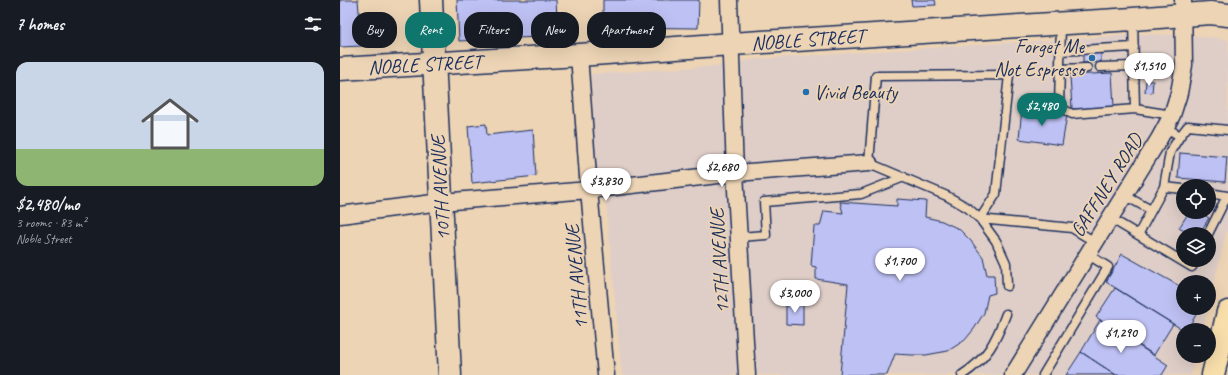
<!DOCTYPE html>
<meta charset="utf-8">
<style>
:root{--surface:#171b24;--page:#20242c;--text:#f1f3f6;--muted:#9ea1a6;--accent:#0f766e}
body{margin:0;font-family:Caveat,sans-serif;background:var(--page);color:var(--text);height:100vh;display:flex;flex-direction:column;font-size:15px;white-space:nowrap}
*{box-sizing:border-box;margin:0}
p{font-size:13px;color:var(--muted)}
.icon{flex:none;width:22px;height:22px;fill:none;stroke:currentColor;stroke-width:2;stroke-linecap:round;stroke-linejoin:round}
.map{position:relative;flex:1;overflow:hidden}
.panel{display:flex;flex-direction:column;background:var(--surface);width:340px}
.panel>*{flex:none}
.top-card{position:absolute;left:12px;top:12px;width:380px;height:36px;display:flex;gap:8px}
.tools{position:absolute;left:836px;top:179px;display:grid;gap:8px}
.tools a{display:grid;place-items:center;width:40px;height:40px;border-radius:50%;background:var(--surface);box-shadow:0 4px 16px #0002;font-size:20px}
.price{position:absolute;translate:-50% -34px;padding:0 9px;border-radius:14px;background:#fff;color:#222;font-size:13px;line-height:26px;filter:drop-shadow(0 1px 2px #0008)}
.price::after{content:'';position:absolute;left:50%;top:24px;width:12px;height:9px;margin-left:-6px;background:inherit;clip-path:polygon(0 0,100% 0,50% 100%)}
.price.on{background:var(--accent);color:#fff}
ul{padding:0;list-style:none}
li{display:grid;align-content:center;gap:8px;height:212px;padding:0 16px}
li span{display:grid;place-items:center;height:124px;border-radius:12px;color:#555}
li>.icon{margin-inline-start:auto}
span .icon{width:72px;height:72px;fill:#fffc;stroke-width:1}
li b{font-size:17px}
h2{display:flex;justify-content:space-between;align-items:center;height:48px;padding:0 16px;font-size:17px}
.pill{padding:0 14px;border-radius:16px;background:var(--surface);box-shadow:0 4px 16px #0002;font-size:14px;line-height:36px}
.pill.on{background:var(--accent);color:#fff}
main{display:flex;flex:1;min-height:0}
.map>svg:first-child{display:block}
.built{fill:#dfcec8;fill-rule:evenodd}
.building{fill:#bec1f3;stroke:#1b2f5e}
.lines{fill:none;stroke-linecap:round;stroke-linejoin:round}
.lane-casing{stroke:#1b2f5e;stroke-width:11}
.street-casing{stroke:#1b2f5e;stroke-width:19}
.secondary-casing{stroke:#1b2f5e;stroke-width:25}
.primary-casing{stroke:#1b2f5e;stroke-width:25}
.lane{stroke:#edd4b5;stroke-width:8}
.street{stroke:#edd4b5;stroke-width:16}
.secondary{stroke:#edd4b5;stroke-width:22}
.primary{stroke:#f8deab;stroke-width:22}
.poi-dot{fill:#1f6fb2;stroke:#edd4b5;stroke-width:1.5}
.labels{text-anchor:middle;stroke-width:3.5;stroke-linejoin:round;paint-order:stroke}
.street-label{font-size:20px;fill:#1b2f5e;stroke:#edd4b5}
.poi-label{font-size:20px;fill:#1b2f5e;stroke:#edd4b5;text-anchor:end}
</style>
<main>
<section class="panel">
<h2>7 homes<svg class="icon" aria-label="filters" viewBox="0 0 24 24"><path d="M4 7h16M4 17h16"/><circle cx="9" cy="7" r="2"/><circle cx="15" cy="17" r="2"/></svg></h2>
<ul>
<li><span style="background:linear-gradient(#c9d6e8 70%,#8fb573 0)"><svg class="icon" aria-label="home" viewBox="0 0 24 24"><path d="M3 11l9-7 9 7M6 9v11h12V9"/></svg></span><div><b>$2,480/mo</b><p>3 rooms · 83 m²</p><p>Noble Street</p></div></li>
</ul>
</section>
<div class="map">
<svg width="888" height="375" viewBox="0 0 888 375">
<rect width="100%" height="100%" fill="#edd4b5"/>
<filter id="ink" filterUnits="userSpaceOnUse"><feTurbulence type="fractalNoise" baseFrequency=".025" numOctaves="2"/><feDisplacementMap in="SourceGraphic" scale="8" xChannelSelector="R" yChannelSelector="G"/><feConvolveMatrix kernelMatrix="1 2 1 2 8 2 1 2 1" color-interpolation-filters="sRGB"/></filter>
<g filter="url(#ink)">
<path class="built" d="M809,34L871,37L888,40V226L869,303V282H843V308H868L862,330H843V356H856L851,375H282L266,204L256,175L251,74L376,66L417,59ZM843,186H869V212H843ZM843,234H869V260H843Z"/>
<path class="building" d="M0,0H18L22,46L0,47Z
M117,0H216L218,36L119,41Z
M263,0H359L358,28L263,27Z
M571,0H595L596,5L572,6Z
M761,52V62L743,63V53Z
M772,73L774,107L732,109L730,75Z
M806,81H813L812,93L805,92Z
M682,108L727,115L722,145L679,139Z
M146,124L147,135L193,130L196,176L132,183L128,126Z
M840,153L887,157L885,182L838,178Z
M557,199L586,201L585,217L602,221L619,229L631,241L643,257L647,275H654L655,293L648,295L644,313L634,329L625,340L608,351L586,355H571L555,354L547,375H500L508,284L476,279V267L471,266L474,226H480L484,211L503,213L500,202L557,206Z
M849,212H860L869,218L859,234H849L839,228Z
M782,254L843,288V308H860L847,330H843L766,282Z
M775,288L833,324L814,355L756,317Z
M446,304H463V325L446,324Z
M760,320L828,365L822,375H776L741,352Z
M741,352L776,375H726Z"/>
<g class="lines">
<g class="lane-casing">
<path id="lane" d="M793,19L795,109L832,115
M721,24L719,107L732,114L795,109
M720,51L794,47
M760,67L794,66
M719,69L747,68
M669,75L656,194L640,219L628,208L607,196L529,163L536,76Z
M840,136L848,126L888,130
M824,187L830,152L840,136L825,127
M784,195L811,210
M770,218L852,267L855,260
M868,234L887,196L869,193
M798,235L824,187L843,189
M399,237L426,235L424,202L521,194L564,177
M667,286L666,263L656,241L640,219L732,228L755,242
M622,375C647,359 656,341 666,314
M703,375L768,267L747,254"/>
</g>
<g class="street-casing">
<path id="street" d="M389,0L395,173L407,375
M239,55L249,190L266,375
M0,215L101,202L249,190L395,173L529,163
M673,375L819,139L832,115L839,93L844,65L843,0"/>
</g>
<g class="secondary-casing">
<path id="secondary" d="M91,0L110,375
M0,69L239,55L391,44L793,19L870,13L888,15"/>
</g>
<g class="primary-casing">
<path id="primary" d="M873,375L888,312"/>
</g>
<use href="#lane" class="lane"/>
<use href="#street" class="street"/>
<use href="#secondary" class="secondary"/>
<use href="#primary" class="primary"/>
</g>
</g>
<g class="poi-dot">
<circle cx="752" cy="58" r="4"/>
<circle cx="466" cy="92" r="4"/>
</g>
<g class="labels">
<g class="street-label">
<text transform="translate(468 39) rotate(-4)" y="7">NOBLE STREET</text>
<text transform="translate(85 64) rotate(-3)" y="7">NOBLE STREET</text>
<text transform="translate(766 185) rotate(-58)" y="7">GAFFNEY ROAD</text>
<text transform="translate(100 188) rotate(-93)" y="7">10TH AVENUE</text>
<text transform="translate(379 261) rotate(-93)" y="7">12TH AVENUE</text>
<text transform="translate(236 277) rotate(-95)" y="7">11TH AVENUE</text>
</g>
<g class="poi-label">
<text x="744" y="53">Forget Me<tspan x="744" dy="23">Not Espresso</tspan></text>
<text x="474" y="99" text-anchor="start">Vivid Beauty</text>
</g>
</g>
</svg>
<div class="tools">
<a><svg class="icon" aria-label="locate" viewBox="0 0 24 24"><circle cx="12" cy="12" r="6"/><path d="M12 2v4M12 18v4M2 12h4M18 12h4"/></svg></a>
<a><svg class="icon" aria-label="layers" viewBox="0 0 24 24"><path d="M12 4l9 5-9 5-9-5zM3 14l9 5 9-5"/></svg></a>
<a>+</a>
<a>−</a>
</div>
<b class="price" style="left:809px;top:87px">$1,510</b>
<b class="price on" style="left:702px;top:127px">$2,480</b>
<b class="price" style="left:382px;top:188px">$2,680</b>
<b class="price" style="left:266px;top:202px">$3,830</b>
<b class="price" style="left:560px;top:282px">$1,700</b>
<b class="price" style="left:455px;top:314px">$3,000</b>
<b class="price" style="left:781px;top:354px">$1,290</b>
<div class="top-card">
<a class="pill">Buy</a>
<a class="pill on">Rent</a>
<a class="pill">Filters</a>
<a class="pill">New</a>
<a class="pill">Apartment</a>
</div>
</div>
</main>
